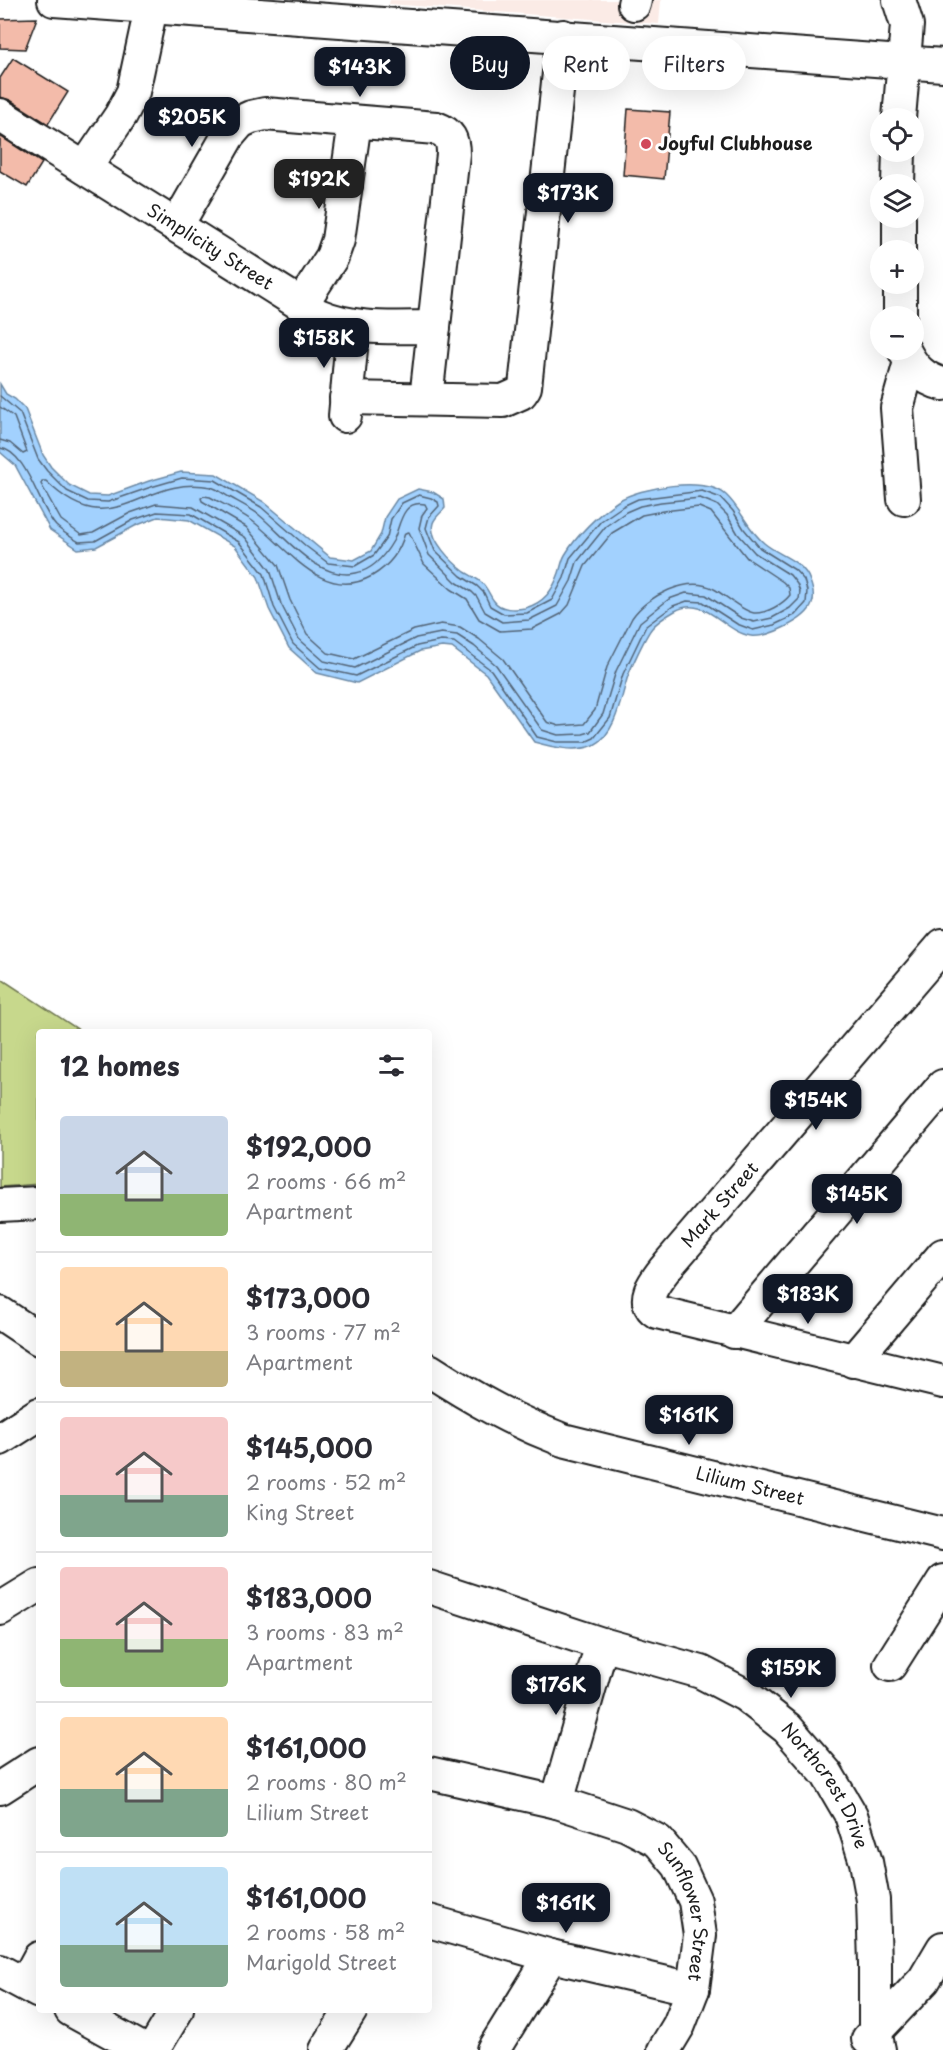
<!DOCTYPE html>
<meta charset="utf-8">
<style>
:root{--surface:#fff;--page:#f7f7f7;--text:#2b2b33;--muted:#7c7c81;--line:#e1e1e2;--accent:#111827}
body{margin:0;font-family:"Playpen Sans",sans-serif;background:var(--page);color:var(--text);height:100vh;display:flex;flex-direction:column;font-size:22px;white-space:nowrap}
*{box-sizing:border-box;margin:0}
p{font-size:20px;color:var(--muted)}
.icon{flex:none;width:33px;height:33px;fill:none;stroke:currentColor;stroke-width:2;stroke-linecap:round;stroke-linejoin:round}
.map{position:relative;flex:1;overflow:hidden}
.drawer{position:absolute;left:36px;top:1029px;width:396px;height:984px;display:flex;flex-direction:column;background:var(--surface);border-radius:6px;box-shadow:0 6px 24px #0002}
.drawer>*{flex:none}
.hud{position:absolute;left:450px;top:36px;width:402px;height:54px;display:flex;gap:12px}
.controls{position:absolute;left:870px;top:108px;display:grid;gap:12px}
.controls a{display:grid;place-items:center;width:54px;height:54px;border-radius:50%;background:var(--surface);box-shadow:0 6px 24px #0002;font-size:30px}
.price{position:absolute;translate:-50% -51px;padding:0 14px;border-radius:12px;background:var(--accent);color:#fff;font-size:20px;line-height:39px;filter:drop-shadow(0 2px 3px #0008)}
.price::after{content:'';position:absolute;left:50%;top:36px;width:18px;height:14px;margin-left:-9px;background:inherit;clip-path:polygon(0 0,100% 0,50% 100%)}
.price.on{background:#222;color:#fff}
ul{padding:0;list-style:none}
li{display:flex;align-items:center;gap:18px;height:150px;padding:0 24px}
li+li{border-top:2px solid var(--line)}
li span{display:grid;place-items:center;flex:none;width:168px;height:120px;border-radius:6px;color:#555}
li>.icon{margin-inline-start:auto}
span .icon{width:72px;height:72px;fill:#fffc;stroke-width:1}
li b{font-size:26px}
h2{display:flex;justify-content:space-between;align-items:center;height:72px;padding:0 24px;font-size:26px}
.pill{padding:0 21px;border-radius:27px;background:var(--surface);box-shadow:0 6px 24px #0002;font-size:21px;line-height:54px}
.pill.on{background:var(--accent);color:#fff}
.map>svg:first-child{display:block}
.built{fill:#fbebe6}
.green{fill:#c7d88c;stroke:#727a54;stroke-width:1.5}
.water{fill:#a2d1fe;stroke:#6c89a4;stroke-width:1.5}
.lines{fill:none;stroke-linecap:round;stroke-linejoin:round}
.shore{stroke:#526476;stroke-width:1.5}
.building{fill:#f3bbaa;stroke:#1c1c1c;stroke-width:1.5}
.minor-casing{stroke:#1c1c1c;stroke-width:36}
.minor{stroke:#fff;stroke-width:32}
.poi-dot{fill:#d1495b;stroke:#fff;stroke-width:2}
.labels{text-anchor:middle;stroke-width:6;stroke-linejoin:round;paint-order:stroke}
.poi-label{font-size:18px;font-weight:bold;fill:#1c1c1c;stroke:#fff;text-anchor:start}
.street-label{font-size:18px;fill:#1c1c1c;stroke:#fff}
</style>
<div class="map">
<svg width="943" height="2050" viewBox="0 0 943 2050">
<rect width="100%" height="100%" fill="#fff"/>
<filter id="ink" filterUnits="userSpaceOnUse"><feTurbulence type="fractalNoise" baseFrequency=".0167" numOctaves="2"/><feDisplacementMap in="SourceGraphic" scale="12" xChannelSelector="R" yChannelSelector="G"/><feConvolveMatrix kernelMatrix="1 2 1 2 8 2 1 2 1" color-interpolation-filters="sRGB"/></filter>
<g filter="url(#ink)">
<path class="built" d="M390,0H661L659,24L389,4Z"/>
<path class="green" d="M0,978L82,1032H39V1184L0,1187Z"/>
<path class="water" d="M0,384L6,394L15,399L25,409L43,455L51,467L69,485L89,495L108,496L149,481L181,472L216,474L264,502L330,557L354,560L371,551L381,534L385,517L397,499L418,489L433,492L444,499L445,508C441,513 435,517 433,523C428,539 453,563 465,572C470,575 476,578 481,582C488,588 489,595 494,601C500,610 515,610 525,608C544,603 553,590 559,573C561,567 562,560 565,555C576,536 599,513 618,501C640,487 705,476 726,495C741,509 748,530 764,543C779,556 803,560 810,581C813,589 815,597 812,604C807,620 767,638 751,636C723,632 706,594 675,611C668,615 657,622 652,628C646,635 630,669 627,679C621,699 615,735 594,745C576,753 552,747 534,742L486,674L452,648L442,647L420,651L357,683L317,673L289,648L269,609L258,577L235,546L189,520L158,517L135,526L96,547L78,549L50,530L15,465L0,452Z"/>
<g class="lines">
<path class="shore" d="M0,396L20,413L38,459L47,471L67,491L88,501L108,502L151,487L182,478L215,480L261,507L307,547L328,563L355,566L374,555L387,537L391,519L402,503L419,495L431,498L438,502L439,506L429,517L426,528L435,551L461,576L477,586L484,593L490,606L504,614L527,613L552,600L564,578L570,558L601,521L623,506L638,499L702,491L721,498L733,511L744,529L760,548L795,570L804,580L807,591L806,603L795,615L774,625L753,630L737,624L703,602L687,601L673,606L646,626L623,674L610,718L594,738L585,742H557L537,737L491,670L454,642L441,641L417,646L356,676L320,668L293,644L274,607L264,574L239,542L191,514L157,512L133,520L95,541L79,542C71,537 62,532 56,526C39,508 27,451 0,448
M0,407L14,417L27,452L23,454L10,443L0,440
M42,481H46C113,548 142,473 211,487C218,489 225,495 231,498C240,503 250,508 258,514C285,536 317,581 356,573C373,570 385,555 393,541C400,528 401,499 425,504L427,508L422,515L419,528L429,555L456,582L472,592L477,597L485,612L502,622L529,620L557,606L571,581L577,562L606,526L626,512L640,506L661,502L700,498L717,505L727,515L738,534L755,553L790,575L797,584L800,592L799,599L790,608L772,618L754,622L741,618L706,595L686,593L669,599L640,622L616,671L603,714L590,732L583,734L558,735L542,730L496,665L474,646L457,635L441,633L416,638L355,668L324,661L299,639L281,604L270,570L245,537L193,507L156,504L130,513L93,533L81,535L61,520L41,484Z
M204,496L210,497C223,504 238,511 251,520C286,545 322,604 372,576C389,566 400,552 405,533L409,532L424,564L451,589L467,599L479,619L500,631L532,629L561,614L569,605L585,566L612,533L642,515L663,511L699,507L711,512L747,558L783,582L789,588L790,595C783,604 766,614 754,613C743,612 724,594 714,589C688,575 647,596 632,618L607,667L595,710L584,724L559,726L547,722L503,659L479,639L460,627L441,624L414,630L354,659L328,653L307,634L290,600L278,565L246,527L202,501L201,498Z"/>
</g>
<path class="building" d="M37,18L25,49L0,48V19Z
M13,58L68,92L48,124L10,100L0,97V78Z
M628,109L670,112L664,179L623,175Z
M0,136L42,163L27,187L0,171Z"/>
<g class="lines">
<g class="minor-casing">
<g id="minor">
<path d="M54,0L943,65"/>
<path d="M899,0L907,25L899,118"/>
<path d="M634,4L635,0"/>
<path id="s1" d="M0,115L318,315C355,331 395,327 434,327"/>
<path d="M85,168L121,115L133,92L151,8"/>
<path d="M898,184L899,152"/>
<path d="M899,218V250"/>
<path d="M177,225L228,136L240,122L251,117L265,114L436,128C450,133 453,140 453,154L426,399"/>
<path d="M900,284V316"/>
<path d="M301,305L332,257L338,240L355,122"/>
<path d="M904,350C913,368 923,379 943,384"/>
<path d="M346,398L503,401L521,393L525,387L563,36"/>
<path d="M345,416L353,326"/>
<path d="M904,499L897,408L910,362"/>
<path d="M943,945L668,1265C659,1277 637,1300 657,1312L943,1382"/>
<path d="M0,1205L39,1203"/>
<path d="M0,1313L39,1339"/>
<path d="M734,1332L943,1086"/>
<path d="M853,1361L943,1255"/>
<path id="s2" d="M429,1370C474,1399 513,1421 563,1440L943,1534"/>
<path d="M0,1439L39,1414"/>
<path id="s3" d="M429,1587L602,1644L701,1672L745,1695L787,1728L827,1774L851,1815L866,1862L873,1900L875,1964V2031L879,2050"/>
<path d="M0,1609L39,1585"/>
<path d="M890,1665L943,1581"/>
<path id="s4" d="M429,1773L557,1802L627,1825L658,1841L679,1866L695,1901L700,1935L693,1989L679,2025L664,2050"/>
<path d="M0,1788L39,1763"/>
<path d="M557,1802L602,1644"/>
<path d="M429,1921L551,1956L693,1989"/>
<path d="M0,1971L39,1992"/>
<path d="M25,1984L39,1958"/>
<path d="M71,2010L144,2050"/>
<path d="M868,2039L924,1980L943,1948"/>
<path d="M153,2050L177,2010"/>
<path d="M326,2050L351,2010"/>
<path d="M493,2050L551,1956"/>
</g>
</g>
<use href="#minor" class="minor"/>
</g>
</g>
<circle class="poi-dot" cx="646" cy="144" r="6"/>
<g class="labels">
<g class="poi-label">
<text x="658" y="150">Joyful Clubhouse</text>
</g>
<g class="street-label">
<text dy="6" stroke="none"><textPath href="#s1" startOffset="248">Simplicity Street</textPath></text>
<text transform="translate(720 1205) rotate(-49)" y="6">Mark Street</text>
<text dy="6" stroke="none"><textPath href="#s2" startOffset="344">Lilium Street</textPath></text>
<text dy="6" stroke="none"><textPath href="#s3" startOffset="458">Northcrest Drive</textPath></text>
<text dy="6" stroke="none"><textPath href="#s4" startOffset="318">Sunflower Street</textPath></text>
</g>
</g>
</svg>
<div class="controls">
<a><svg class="icon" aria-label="locate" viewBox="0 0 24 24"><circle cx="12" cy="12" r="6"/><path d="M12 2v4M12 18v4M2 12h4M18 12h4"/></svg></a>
<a><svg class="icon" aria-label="layers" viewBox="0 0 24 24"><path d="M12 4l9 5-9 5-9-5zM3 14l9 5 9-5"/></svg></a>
<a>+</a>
<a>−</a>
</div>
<b class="price" style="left:360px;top:98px">$143K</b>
<b class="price" style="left:192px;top:148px">$205K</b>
<b class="price on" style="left:319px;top:210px">$192K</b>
<b class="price" style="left:568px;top:224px">$173K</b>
<b class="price" style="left:324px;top:369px">$158K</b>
<b class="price" style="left:816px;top:1131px">$154K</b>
<b class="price" style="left:857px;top:1225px">$145K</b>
<b class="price" style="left:808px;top:1325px">$183K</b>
<b class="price" style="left:689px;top:1446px">$161K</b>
<b class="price" style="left:791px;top:1699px">$159K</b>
<b class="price" style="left:556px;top:1716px">$176K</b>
<b class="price" style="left:566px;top:1934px">$161K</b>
<div class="hud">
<a class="pill on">Buy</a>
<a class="pill">Rent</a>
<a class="pill">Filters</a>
</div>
<section class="drawer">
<h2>12 homes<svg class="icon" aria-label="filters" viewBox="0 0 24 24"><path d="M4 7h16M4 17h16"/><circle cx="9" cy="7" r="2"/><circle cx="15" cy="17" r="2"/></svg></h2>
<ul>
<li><span style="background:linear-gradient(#c9d6e8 65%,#8fb573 0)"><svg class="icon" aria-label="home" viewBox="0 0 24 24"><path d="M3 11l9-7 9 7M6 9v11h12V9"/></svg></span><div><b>$192,000</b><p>2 rooms · 66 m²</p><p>Apartment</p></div></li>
<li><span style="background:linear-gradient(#ffd9b3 70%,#c2b280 0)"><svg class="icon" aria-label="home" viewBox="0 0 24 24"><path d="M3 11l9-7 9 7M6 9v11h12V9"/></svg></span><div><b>$173,000</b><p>3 rooms · 77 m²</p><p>Apartment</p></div></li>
<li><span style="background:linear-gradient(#f6c9c9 65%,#7fa58c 0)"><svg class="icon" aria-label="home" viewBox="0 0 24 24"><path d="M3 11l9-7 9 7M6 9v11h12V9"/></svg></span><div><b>$145,000</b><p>2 rooms · 52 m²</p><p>King Street</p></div></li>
<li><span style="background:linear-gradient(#f6c9c9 60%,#8fb573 0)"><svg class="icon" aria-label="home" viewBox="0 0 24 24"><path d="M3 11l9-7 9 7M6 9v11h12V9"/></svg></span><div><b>$183,000</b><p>3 rooms · 83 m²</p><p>Apartment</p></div></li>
<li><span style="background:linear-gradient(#ffd9b3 60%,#7fa58c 0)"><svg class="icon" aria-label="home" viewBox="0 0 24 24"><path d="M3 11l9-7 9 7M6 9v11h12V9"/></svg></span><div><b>$161,000</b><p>2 rooms · 80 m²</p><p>Lilium Street</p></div></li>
<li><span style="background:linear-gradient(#bfe0f5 65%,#7fa58c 0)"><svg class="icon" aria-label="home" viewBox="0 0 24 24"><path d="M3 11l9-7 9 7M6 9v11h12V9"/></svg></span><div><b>$161,000</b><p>2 rooms · 58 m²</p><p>Marigold Street</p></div></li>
</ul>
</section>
</div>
